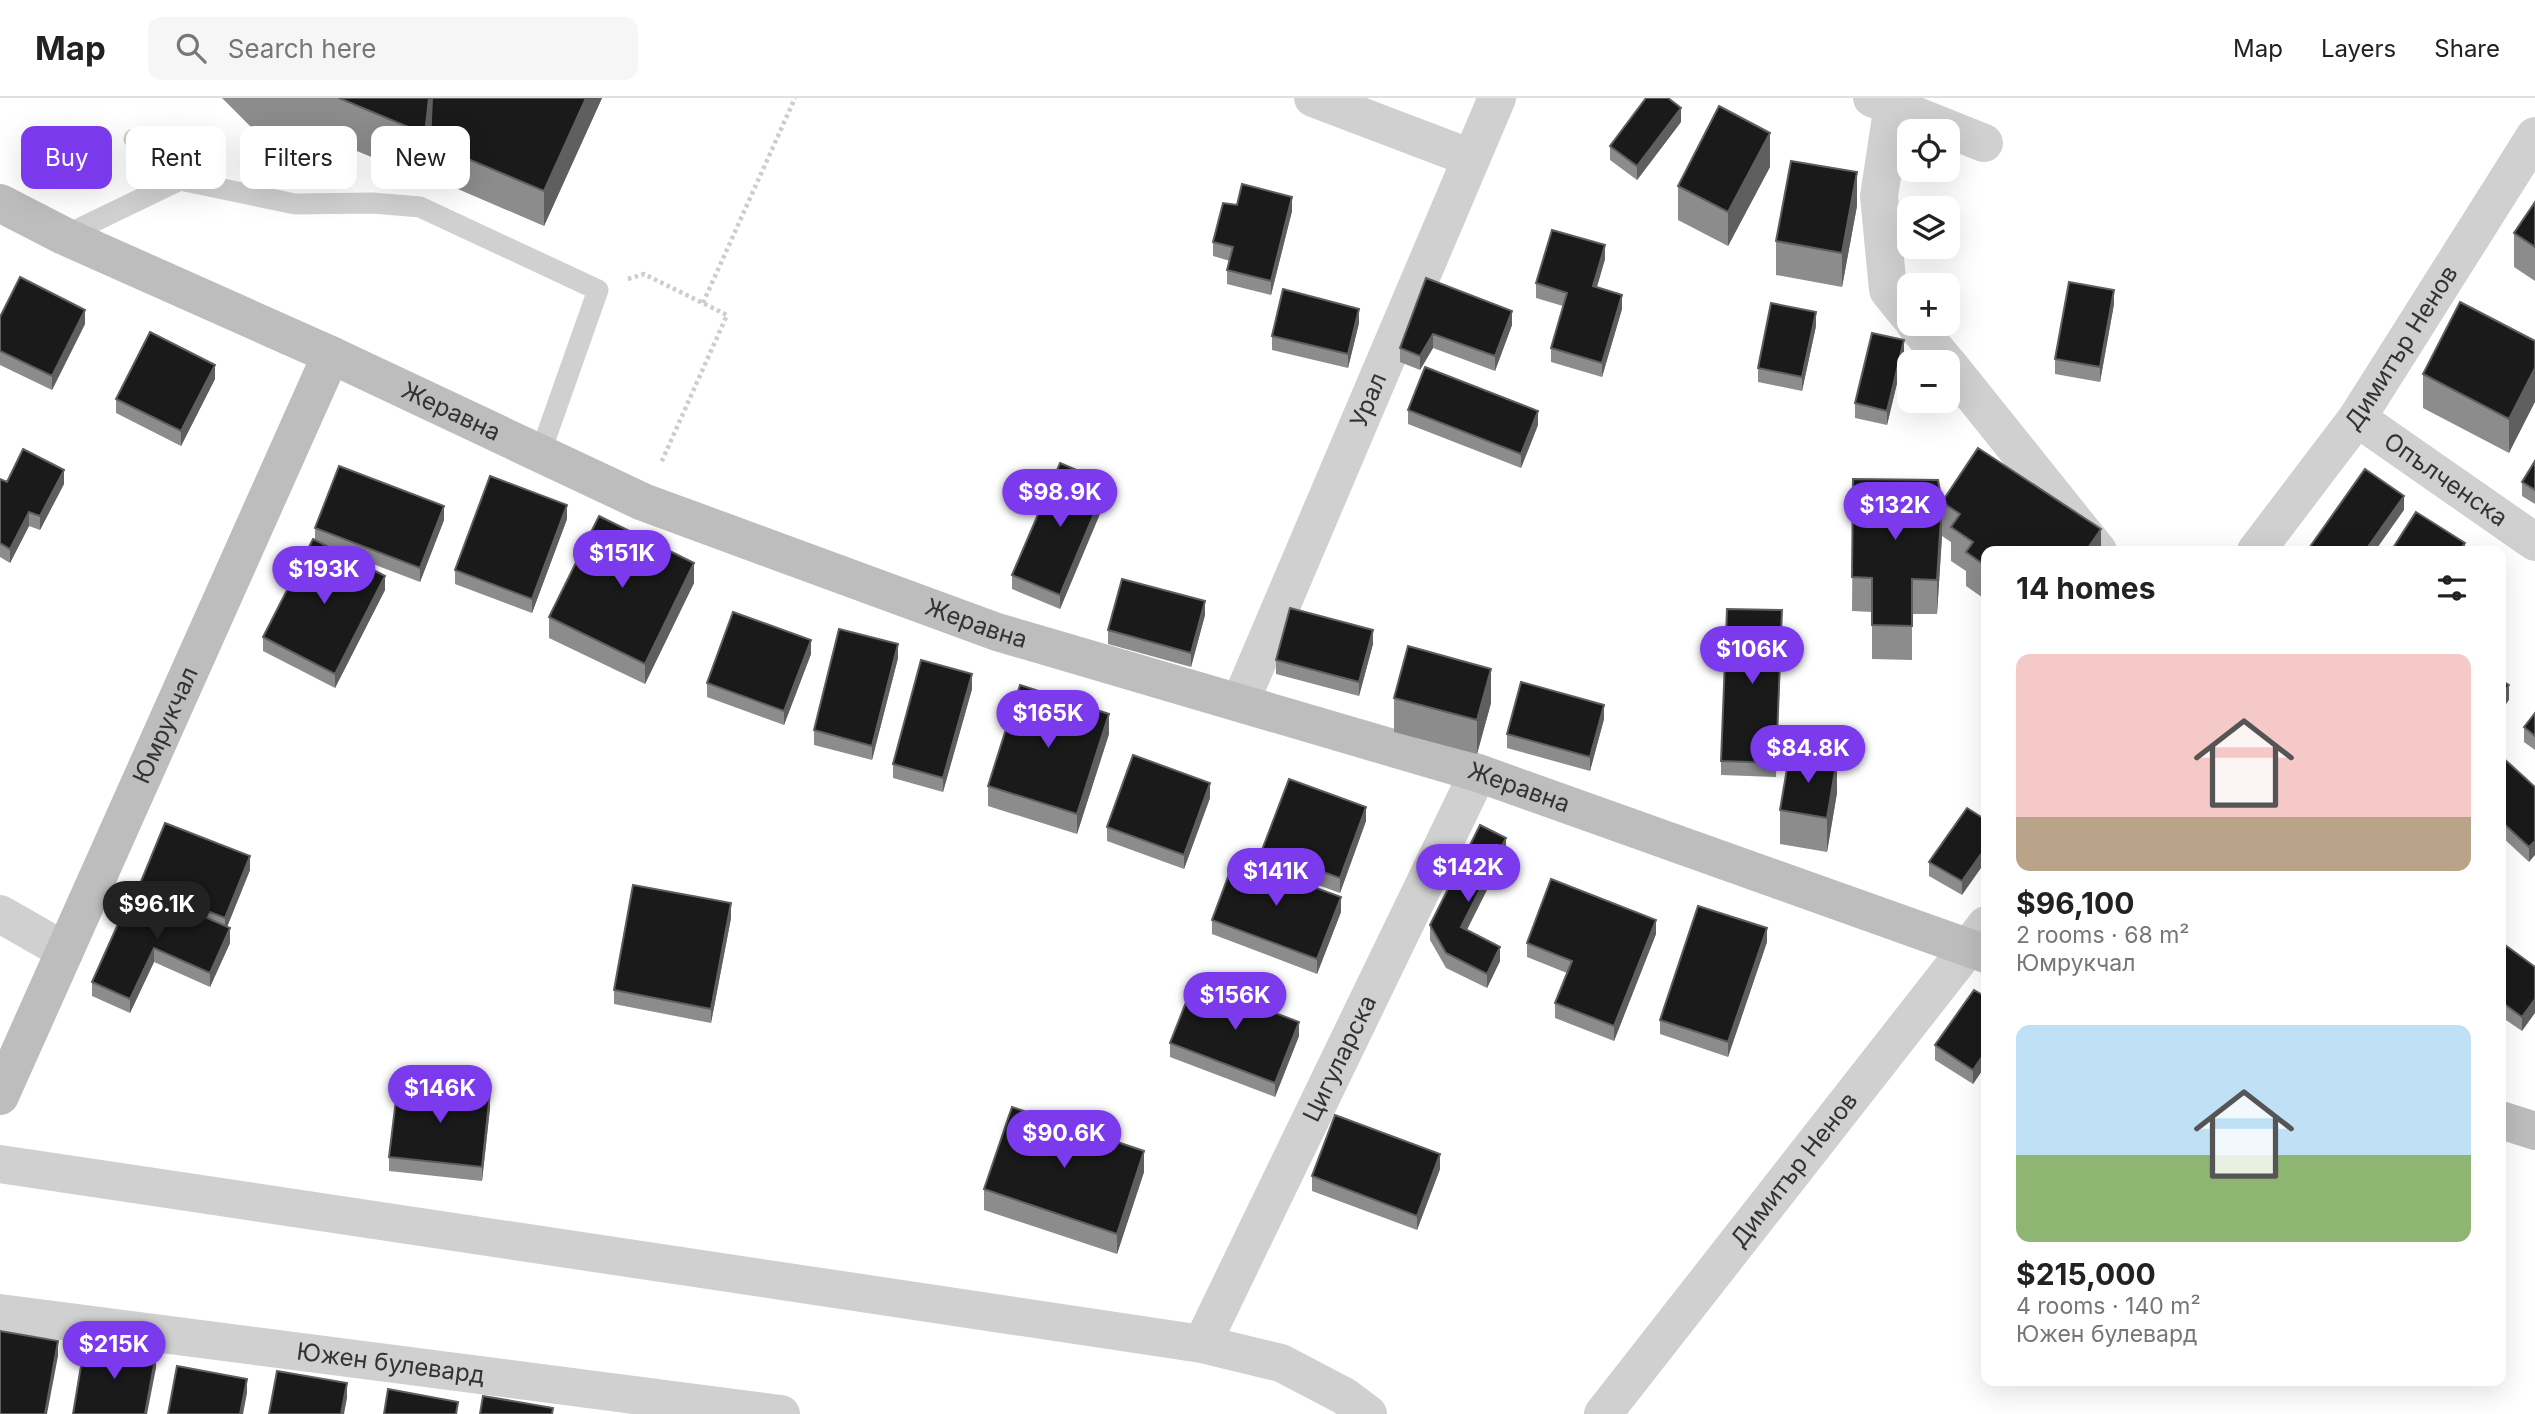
<!DOCTYPE html>
<meta charset="utf-8">
<style>
:root{--surface:#fff;--page:#f6f6f6;--text:#222;--muted:#767676;--line:#e0e0e0;--accent:#7c3aed}
body{margin:0;font-family:Inter,sans-serif;background:var(--page);color:var(--text);height:100vh;display:flex;flex-direction:column;font-size:26px;white-space:nowrap}
*{box-sizing:border-box;margin:0}
p{font-size:23px;color:var(--muted)}
.icon{flex:none;width:38px;height:38px;fill:none;stroke:currentColor;stroke-width:2;stroke-linecap:round;stroke-linejoin:round}
.map{position:relative;flex:1;overflow:hidden}
.details{position:absolute;left:1981px;top:448px;width:525px;height:840px;display:flex;flex-direction:column;background:var(--surface);border-radius:14px;box-shadow:0 7px 28px #0002}
.details>*{flex:none}
.top-card{position:absolute;left:21px;top:28px;width:665px;height:63px;display:flex;gap:14px}
.buttons{position:absolute;left:1897px;top:21px;display:grid;gap:14px}
.buttons a{display:grid;place-items:center;width:63px;height:63px;border-radius:14px;background:var(--surface);box-shadow:0 7px 28px #0002;font-size:35px}
.price{position:absolute;translate:-50% -60px;padding:0 16px;border-radius:24px;background:var(--accent);color:#fff;font-size:23px;line-height:46px;filter:drop-shadow(0 2px 4px #0008)}
.price::after{content:'';position:absolute;left:50%;top:42px;width:21px;height:16px;margin-left:-10px;background:inherit;clip-path:polygon(0 0,100% 0,50% 100%)}
.price.selected{background:#222;color:#fff}
ul{padding:0;list-style:none}
li{display:grid;align-content:center;gap:14px;height:371px;padding:0 35px}
li span{display:grid;place-items:center;height:217px;border-radius:14px;color:#555}
li>.icon{margin-inline-start:auto}
span .icon{width:126px;height:126px;fill:#fffc;stroke-width:1}
li b{font-size:30px}
h2{display:flex;justify-content:space-between;align-items:center;height:84px;padding:0 35px;font-size:30px}
.tag{padding:0 24px;border-radius:14px;background:var(--surface);box-shadow:0 7px 28px #0002;font-size:24px;line-height:63px}
.tag.selected{background:var(--accent);color:#fff}
header{display:flex;align-items:center;gap:42px;box-sizing:border-box;height:98px;padding:0 35px;background:var(--surface);border-bottom:2px solid var(--line)}
header strong{font-size:33px}
nav{display:flex;gap:38px;margin-inline-start:auto;font-size:24px}
.search{width:490px;height:63px;background:var(--page);display:flex;align-items:center;gap:18px;box-sizing:border-box;padding:0 24px;border-radius:14px;color:var(--muted);font-size:26px}
.map>svg:first-child{display:block}
.lines{fill:none;stroke-linecap:round;stroke-linejoin:round}
.path{stroke:#cdcdcd;stroke-width:4.5;stroke-dasharray:3.5 3.5;stroke-linecap:butt}
.lane{stroke:#d0d0d0;stroke-width:21}
.street{stroke:#d0d0d0;stroke-width:38}
.secondary{stroke:#bdbdbd;stroke-width:38}
.wall{fill:#8c8c8c}
.shaded-wall{fill:#5f5f5f}
.building{fill:#1a1a1a;stroke:#5f5f5f;stroke-width:2}
.labels{text-anchor:middle;stroke-width:7;stroke-linejoin:round;paint-order:stroke}
.street-label{font-size:24px;fill:#333;stroke:#fff}
</style>
<header>
<strong>Map</strong>
<div class="search"><svg class="icon" aria-label="search" viewBox="0 0 24 24"><circle cx="10" cy="10" r="6"/><path d="M15 15l6 6"/></svg>Search here</div>
<nav><a>Map</a><a>Layers</a><a>Share</a></nav>
</header>
<div class="map">
<svg width="2535" height="1316" viewBox="0 0 2535 1316">
<rect width="100%" height="100%" fill="#fff"/>
<g class="lines">
<path class="path" d="M628,181L644,176L727,217L661,365
M703,205L795,0"/>
<path class="lane" d="M134,41L180,82
M64,138L180,82L295,106L373,105L420,109L598,192L540,356"/>
<g class="street">
<path d="M1313,0L1471,60"/>
<path d="M1872,0L1984,45"/>
<path d="M1894,0L1879,98L1888,192L1909,218"/>
<path d="M1915,226L1946,264"/>
<path d="M1948,266L2098,453"/>
<path id="s1" d="M2357,320L2535,444"/>
<path id="s2" d="M2256,453L2357,320L2535,38"/>
<path id="s3" d="M1240,605L1497,0"/>
<path d="M0,816L65,853"/>
<path d="M0,1066L1202,1246L1281,1265L1344,1298L1368,1316"/>
<path id="s4" d="M0,1215L781,1316"/>
<path id="s5" d="M1202,1246L1478,675"/>
<path id="s6" d="M1603,1316L1986,827"/>
</g>
<g class="secondary">
<path id="s7" d="M0,105L64,138L331,257L643,404L997,534L1478,675L1986,856"/>
<path id="s8" d="M0,998L331,257"/>
<path d="M2501,1022L2535,1033"/>
</g>
</g>
<path class="wall" d="M222,0H602L544,128L430,79L431,22L425,81L335,44L259,37Z
M1681,24L1637,82L1610,62V48Z
M1770,69L1728,148L1678,122V88Z
M2535,104V183L2514,169V135Z
M1237,107L1292,113L1271,197L1227,186V172L1230,163L1213,158V144Z
M1857,108L1842,189L1776,177V143Z
M1605,161L1597,189L1622,211L1602,279L1551,264V250L1563,208L1536,200V185Z
M1426,180L1512,227L1495,273L1433,250L1420,272L1400,264V250Z
M2114,206L2100,284L2055,276V261Z
M0,219L85,226L52,292L0,267Z
M1359,225L1348,270L1272,252V238Z
M1816,228L1802,293L1758,284V270Z
M2535,243L2509,355L2423,310V276Z
M1904,256L1887,327L1855,320V305Z
M215,281L181,348L116,315V301Z
M1408,312L1538,327L1521,370L1408,326Z
M2535,363V406L2522,398V384Z
M0,381L7,384L64,386L40,432L29,428L10,465L0,459Z
M1853,381L1942,404L2101,453H1986V502L1966,488V473L1951,463V444L1942,438L1937,516H1912V562L1872,561V514L1852,513Z
M1107,399L1060,511L1012,491V477Z
M567,421L532,515L455,486V472Z
M444,422L420,484L331,450L385,492L335,590L263,553V539L315,442V430Z
M694,485L645,586L549,540V519Z
M1205,517L1191,569L1108,546V532Z
M1782,527L1776,679L1721,677V663Z
M1373,546L1359,598L1276,576V562Z
M811,556L784,627L707,599V585Z
M898,560L872,662L814,647V632Z
M972,591L943,694L893,680V666Z
M1394,600L1491,605L1477,656L1394,634Z
M2535,615V652L2524,644V629Z
M1604,621L1590,673L1507,650V636Z
M1109,636L1077,736L988,708V688Z
M2501,658L2535,689L2529,764L2501,738Z
M1837,695L1827,754L1780,746V712Z
M1210,700L1184,771L1107,743V729Z
M1967,710L1962,797L1929,778V764Z
M1366,723L1340,795L1262,767V752Z
M1506,754L1467,832L1500,863L1487,890L1446,870L1430,842V827Z
M250,772L227,829L230,845L210,889L154,864L130,915L92,898V884L140,790V786Z
M1341,814L1317,876L1212,836V822Z
M731,820L711,925L614,906V892Z
M1656,836L1614,943L1555,920V905L1567,875L1527,859V845Z
M1767,844L1728,959L1660,936V922Z
M2501,844L2535,869L2522,933L2503,920Z
M1986,899V967L1973,986L1935,962V947Z
M1299,938L1275,999L1170,959V945Z
M490,1010L482,1083L389,1073V1059Z
M1440,1071L1417,1132L1312,1093V1078Z
M1144,1074L1117,1156L984,1112V1091Z"/>
<path class="shaded-wall" d="M429,0H433L425,81V36Z
M586,0H602L544,128V93Z
M1681,10V24L1637,82V68Z
M1770,35V69L1728,148V114Z
M1857,74V108L1842,189V155Z
M1292,99V113L1271,197V183Z
M1605,147V161L1593,202V188Z
M2114,192V206L2100,284V269Z
M1622,197V211L1602,279V265Z
M1359,211V225L1348,270V256Z
M85,212V226L52,292V278Z
M1512,213V227L1495,273V258Z
M1816,214V228L1802,293V279Z
M1433,236V250L1420,272V258Z
M1904,242V256L1887,327V313Z
M215,267V281L181,348V333Z
M2535,270V304L2509,355V321Z
M1538,313V327L1521,370V356Z
M64,372V386L40,432V418Z
M1107,385V399L1060,511V497Z
M2404,398V412L2375,453H2365Z
M1942,404V438L1937,516V482Z
M567,407V421L532,515V501Z
M444,408V422L420,484V470Z
M29,414V428L10,465V451Z
M2101,431V453H2086Z
M2465,445V453H2459Z
M694,465V485L645,586V566Z
M385,478V492L335,590V576Z
M1205,503V517L1191,569V555Z
M1373,532V546L1359,598V584Z
M811,542V556L784,627V613Z
M898,546V560L872,662V648Z
M1491,571V605L1477,656V622Z
M972,576V591L943,694V680Z
M2509,587V602L2501,613V599Z
M1604,607V621L1590,673V659Z
M1109,616V636L1077,736V716Z
M1837,661V695L1827,754V720Z
M1210,685V700L1184,771V757Z
M1366,709V723L1340,795V780Z
M1506,740V754L1461,843V829Z
M2535,743V757L2529,764V749Z
M1986,749V763L1962,797V783Z
M250,758V772L225,834V820Z
M1341,799V814L1317,876V861Z
M731,805V820L711,925V911Z
M1656,822V836L1614,943V928Z
M230,830V845L210,889V875Z
M1767,830V844L1728,959V944Z
M1500,849V863L1487,890V876Z
M154,850V864L130,915V901Z
M2535,901V915L2522,933V919Z
M2503,905V920L2501,923V909Z
M1299,924V938L1275,999V985Z
M1986,953V967L1973,986V972Z
M490,995V1010L482,1083V1069Z
M1144,1053V1074L1117,1156V1136Z
M1440,1056V1071L1417,1132V1118Z
M58,1243V1258L47,1316H45Z
M156,1256V1270L147,1316H145Z
M247,1281V1295L243,1316H240Z
M347,1285V1300L344,1316H341Z"/>
<path class="building" d="M339,0H429L425,36Z
M432,0H586L544,93L430,45Z
M1646,0H1668L1681,10L1637,68L1610,48Z
M1719,8L1770,35L1728,114L1678,88Z
M1791,63L1857,74L1842,155L1776,143Z
M1242,86L1292,99L1271,183L1227,172L1233,149L1213,144L1223,105L1237,107Z
M2535,104V149L2514,135Z
M1552,132L1605,147L1593,188L1622,197L1602,265L1551,250L1567,195L1536,185Z
M20,179L85,212L52,278L0,253V219Z
M1426,180L1512,213L1495,258L1433,236L1420,258L1400,250Z
M2069,184L2114,192L2100,269L2055,261Z
M1283,191L1359,211L1348,256L1272,238Z
M2460,204L2535,243V270L2509,321L2423,276Z
M1771,205L1816,214L1802,279L1758,270Z
M150,234L215,267L181,333L116,301Z
M1872,235L1904,242L1887,313L1855,305Z
M1425,269L1538,313L1521,356L1408,312Z
M1978,350L2101,431L2086,453H1986V468L1966,454L1973,444L1951,429L1960,416L1942,404Z
M23,351L64,372L40,418L29,414L10,451L0,445V381L7,384Z
M2535,363V392L2522,384Z
M1060,365L1107,385L1060,497L1012,477Z
M339,368L444,408L420,470L315,430Z
M2365,371L2404,398L2365,453H2307Z
M490,378L567,407L532,501L455,472Z
M1853,381L1938,382L1942,404L1937,482L1912,481V528L1872,527V480L1852,479Z
M2416,414L2465,445L2459,453H2391Z
M599,418L694,465L645,566L549,519Z
M313,441L385,478L335,576L263,539Z
M1122,481L1205,503L1191,555L1108,532Z
M1290,510L1373,532L1359,584L1276,562Z
M1727,511L1782,512L1776,665L1721,663Z
M733,514L811,542L784,613L707,585Z
M839,531L898,546L872,648L814,632Z
M1408,548L1491,571L1477,622L1394,600Z
M921,562L972,576L943,680L893,666Z
M2501,582L2509,587L2501,599Z
M1521,584L1604,607L1590,659L1507,636Z
M1020,587L1109,616L1077,716L988,688Z
M2535,615V638L2524,629Z
M1790,653L1837,661L1827,720L1780,712Z
M1133,657L1210,685L1184,757L1107,729Z
M2501,658L2535,689V743L2529,749L2501,723Z
M1289,681L1366,709L1340,780L1262,752Z
M1967,710L1986,722V749L1962,783L1929,764Z
M165,725L250,758L225,820L140,786Z
M1480,727L1506,740L1461,829L1500,849L1487,876L1446,855L1430,827Z
M1235,760L1341,799L1317,861L1212,822Z
M1551,781L1656,822L1614,928L1555,905L1572,863L1527,845Z
M633,787L731,805L711,911L614,892Z
M135,788L230,830L210,875L154,850L130,901L92,884Z
M1698,808L1767,830L1728,944L1660,922Z
M2501,844L2535,869V901L2522,919L2503,905L2501,909Z
M1194,884L1299,924L1275,985L1170,945Z
M1974,892L1986,899V953L1973,972L1935,947Z
M398,985L490,995L482,1069L389,1059Z
M1012,1009L1144,1053L1117,1136L984,1091Z
M1335,1017L1440,1056L1417,1118L1312,1078Z
M0,1233L58,1243L45,1316H0Z
M85,1244L156,1256L145,1316H73Z
M177,1268L247,1281L240,1316H168Z
M277,1273L347,1285L341,1316H269Z
M388,1291L458,1304L456,1316H384Z
M483,1298L553,1310L552,1316H480Z"/>
<g class="labels">
<g class="street-label">
<text dy="8" stroke="none"><textPath href="#s2" startOffset="250">Димитър Ненов</textPath></text>
<text dy="8" stroke="none"><textPath href="#s3" startOffset="329">Урал</textPath></text>
<text dy="8" stroke="none"><textPath href="#s7" startOffset="497">Жеравна</textPath></text>
<text dy="8" stroke="none"><textPath href="#s1" startOffset="108">Опълченска</textPath></text>
<text dy="8" stroke="none"><textPath href="#s7" startOffset="1064">Жеравна</textPath></text>
<text dy="8" stroke="none"><textPath href="#s8" startOffset="406">Юмрукчал</textPath></text>
<text dy="8" stroke="none"><textPath href="#s7" startOffset="1631">Жеравна</textPath></text>
<text dy="8" stroke="none"><textPath href="#s5" startOffset="317">Цигуларска</textPath></text>
<text dy="8" stroke="none"><textPath href="#s6" startOffset="310">Димитър Ненов</textPath></text>
<text dy="8" stroke="none"><textPath href="#s4" startOffset="394">Южен булевард</textPath></text>
</g>
</g>
</svg>
<div class="buttons">
<a><svg class="icon" aria-label="locate" viewBox="0 0 24 24"><circle cx="12" cy="12" r="6"/><path d="M12 2v4M12 18v4M2 12h4M18 12h4"/></svg></a>
<a><svg class="icon" aria-label="layers" viewBox="0 0 24 24"><path d="M12 4l9 5-9 5-9-5zM3 14l9 5 9-5"/></svg></a>
<a>+</a>
<a>−</a>
</div>
<b class="price" style="left:1060px;top:431px">$98.9K</b>
<b class="price" style="left:1895px;top:444px">$132K</b>
<b class="price" style="left:622px;top:492px">$151K</b>
<b class="price" style="left:324px;top:508px">$193K</b>
<b class="price" style="left:1752px;top:588px">$106K</b>
<b class="price" style="left:1048px;top:652px">$165K</b>
<b class="price" style="left:1808px;top:687px">$84.8K</b>
<b class="price" style="left:1468px;top:806px">$142K</b>
<b class="price" style="left:1276px;top:810px">$141K</b>
<b class="price selected" style="left:157px;top:843px">$96.1K</b>
<b class="price" style="left:1235px;top:934px">$156K</b>
<b class="price" style="left:440px;top:1027px">$146K</b>
<b class="price" style="left:1064px;top:1072px">$90.6K</b>
<b class="price" style="left:114px;top:1283px">$215K</b>
<div class="top-card">
<a class="tag selected">Buy</a>
<a class="tag">Rent</a>
<a class="tag">Filters</a>
<a class="tag">New</a>
</div>
<section class="details">
<h2>14 homes<svg class="icon" aria-label="filters" viewBox="0 0 24 24"><path d="M4 7h16M4 17h16"/><circle cx="9" cy="7" r="2"/><circle cx="15" cy="17" r="2"/></svg></h2>
<ul>
<li><span style="background:linear-gradient(#f6c9c9 75%,#b9a48a 0)"><svg class="icon" aria-label="home" viewBox="0 0 24 24"><path d="M3 11l9-7 9 7M6 9v11h12V9"/></svg></span><div><b>$96,100</b><p>2 rooms · 68 m²</p><p>Юмрукчал</p></div></li>
<li><span style="background:linear-gradient(#bfe0f5 60%,#8fb573 0)"><svg class="icon" aria-label="home" viewBox="0 0 24 24"><path d="M3 11l9-7 9 7M6 9v11h12V9"/></svg></span><div><b>$215,000</b><p>4 rooms · 140 m²</p><p>Южен булевард</p></div></li>
</ul>
</section>
</div>
